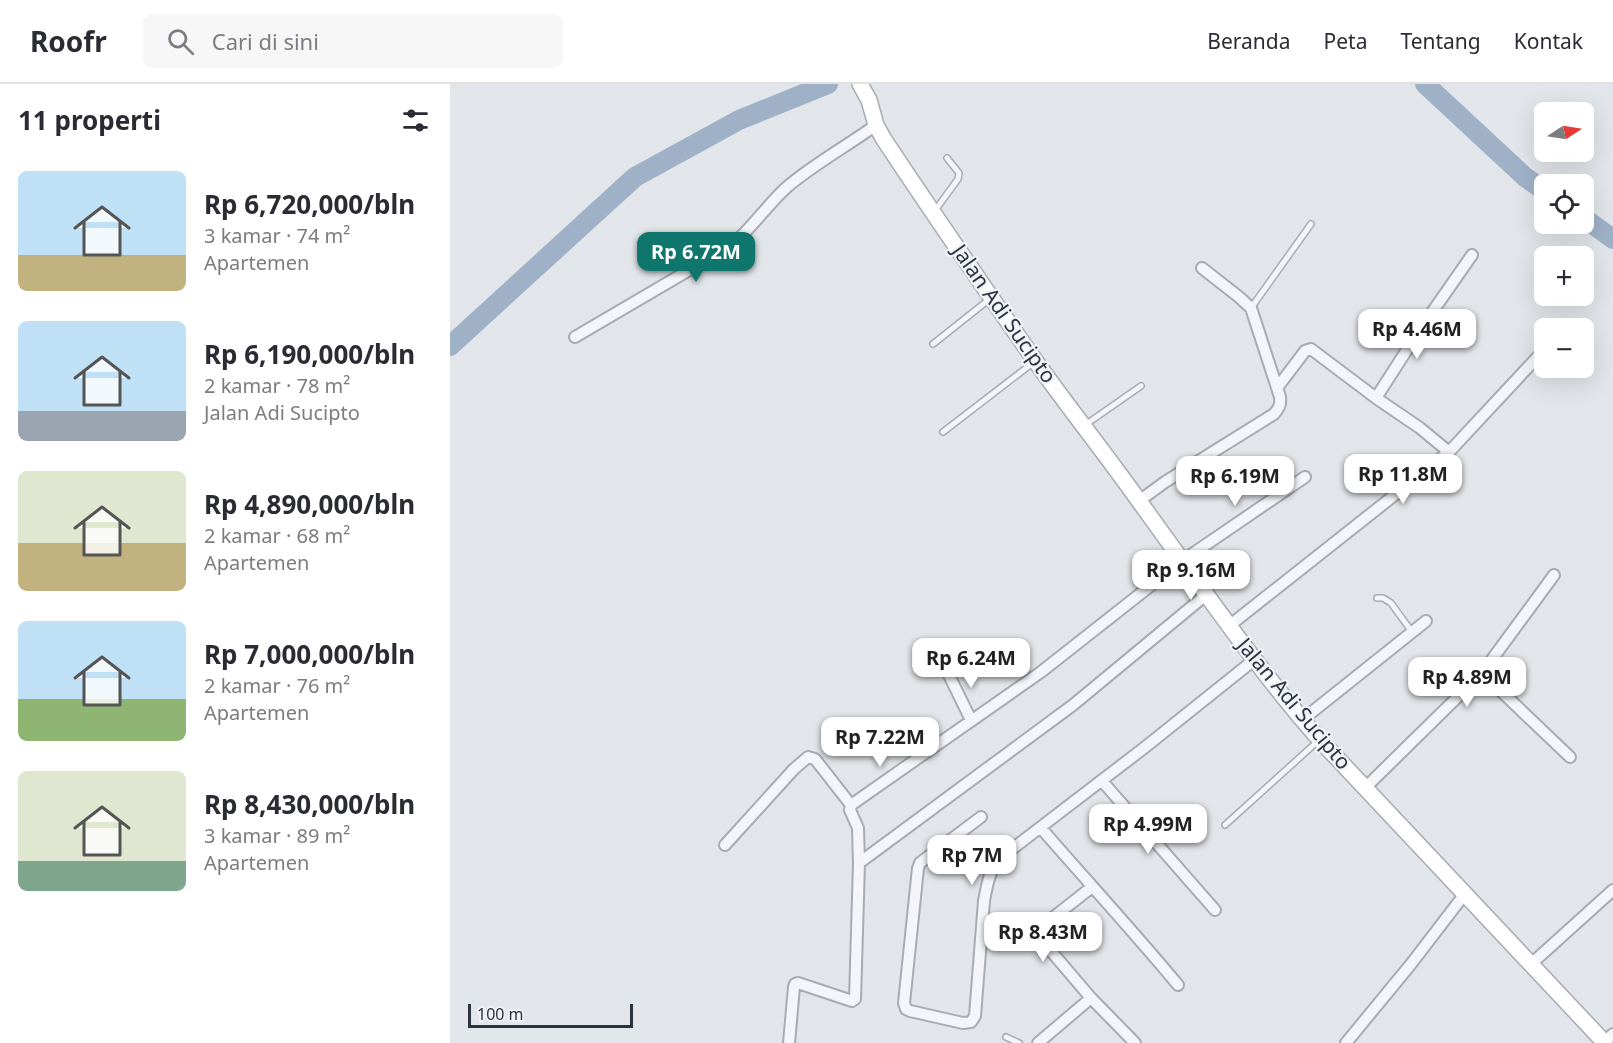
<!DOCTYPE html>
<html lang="id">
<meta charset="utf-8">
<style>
:root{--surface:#fff;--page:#f7f7f7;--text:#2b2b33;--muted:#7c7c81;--line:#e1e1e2;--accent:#0f766e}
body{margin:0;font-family:"Noto Sans",sans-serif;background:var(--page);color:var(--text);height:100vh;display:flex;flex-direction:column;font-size:22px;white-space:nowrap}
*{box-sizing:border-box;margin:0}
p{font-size:20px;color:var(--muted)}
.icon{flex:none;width:33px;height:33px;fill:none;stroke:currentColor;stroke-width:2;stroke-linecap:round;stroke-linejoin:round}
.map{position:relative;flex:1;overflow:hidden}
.details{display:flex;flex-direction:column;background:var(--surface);width:450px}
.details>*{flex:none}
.needle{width:39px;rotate:78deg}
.buttons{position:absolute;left:1084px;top:18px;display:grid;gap:12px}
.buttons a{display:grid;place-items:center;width:60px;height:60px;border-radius:9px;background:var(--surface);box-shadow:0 6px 24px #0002;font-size:30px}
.scale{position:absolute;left:18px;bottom:15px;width:165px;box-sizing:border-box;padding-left:6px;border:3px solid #2b3240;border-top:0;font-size:16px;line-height:21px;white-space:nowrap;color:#2b3240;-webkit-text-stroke:4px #f1f3f7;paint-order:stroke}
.price{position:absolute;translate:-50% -51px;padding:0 14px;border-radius:12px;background:#fff;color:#222;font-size:20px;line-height:39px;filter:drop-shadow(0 2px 3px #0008)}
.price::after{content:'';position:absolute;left:50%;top:36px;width:18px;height:14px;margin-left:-9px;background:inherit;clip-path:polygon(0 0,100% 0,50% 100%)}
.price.current{background:var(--accent);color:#fff}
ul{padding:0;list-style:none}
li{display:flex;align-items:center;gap:18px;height:150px;padding:0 18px}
li span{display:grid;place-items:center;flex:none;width:168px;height:120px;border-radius:9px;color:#555}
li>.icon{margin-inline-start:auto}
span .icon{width:72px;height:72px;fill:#fffc;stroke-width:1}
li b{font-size:26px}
h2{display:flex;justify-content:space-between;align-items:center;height:72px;padding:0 18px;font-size:26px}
header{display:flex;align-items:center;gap:36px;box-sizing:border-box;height:84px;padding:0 30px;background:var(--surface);border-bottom:2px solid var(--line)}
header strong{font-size:28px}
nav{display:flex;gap:33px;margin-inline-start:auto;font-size:21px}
.search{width:420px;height:54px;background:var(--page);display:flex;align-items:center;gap:15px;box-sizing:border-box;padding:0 21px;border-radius:9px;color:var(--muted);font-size:22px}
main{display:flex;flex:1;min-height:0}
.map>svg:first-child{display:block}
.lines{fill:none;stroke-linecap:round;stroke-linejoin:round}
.river{stroke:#9fb1c7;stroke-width:20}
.lane-casing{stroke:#a7acb3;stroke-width:8}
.street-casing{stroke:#a7acb3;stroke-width:14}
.secondary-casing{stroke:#a7acb3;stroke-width:18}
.lane{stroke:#f4f5f8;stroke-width:5}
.street{stroke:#f4f5f8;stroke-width:10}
.secondary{stroke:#fff;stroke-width:15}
.labels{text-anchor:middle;stroke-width:4.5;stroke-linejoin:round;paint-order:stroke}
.street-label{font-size:21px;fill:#2b3240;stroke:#f1f3f7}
</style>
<header>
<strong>Roofr</strong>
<div class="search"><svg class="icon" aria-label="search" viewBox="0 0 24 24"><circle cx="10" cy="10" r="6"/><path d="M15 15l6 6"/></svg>Cari di sini</div>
<nav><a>Beranda</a><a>Peta</a><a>Tentang</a><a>Kontak</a></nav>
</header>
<main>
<section class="details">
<h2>11 properti<svg class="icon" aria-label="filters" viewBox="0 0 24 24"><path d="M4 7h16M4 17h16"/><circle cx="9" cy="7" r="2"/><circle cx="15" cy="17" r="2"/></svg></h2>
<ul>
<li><span style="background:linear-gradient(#bfe0f5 70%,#c2b280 0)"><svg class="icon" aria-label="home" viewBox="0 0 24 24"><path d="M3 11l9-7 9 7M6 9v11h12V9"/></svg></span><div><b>Rp 6,720,000/bln</b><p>3 kamar · 74 m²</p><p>Apartemen</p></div></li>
<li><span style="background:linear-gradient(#bfe0f5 75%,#9aa5b1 0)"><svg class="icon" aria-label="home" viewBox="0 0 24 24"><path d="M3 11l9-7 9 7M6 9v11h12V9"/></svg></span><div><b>Rp 6,190,000/bln</b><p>2 kamar · 78 m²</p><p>Jalan Adi Sucipto</p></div></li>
<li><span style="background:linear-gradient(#dfe7d0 60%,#c2b280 0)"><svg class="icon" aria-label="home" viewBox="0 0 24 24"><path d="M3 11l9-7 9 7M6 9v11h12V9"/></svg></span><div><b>Rp 4,890,000/bln</b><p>2 kamar · 68 m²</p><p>Apartemen</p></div></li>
<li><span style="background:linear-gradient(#bfe0f5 65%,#8fb573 0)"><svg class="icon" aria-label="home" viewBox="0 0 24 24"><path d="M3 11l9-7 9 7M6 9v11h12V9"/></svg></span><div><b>Rp 7,000,000/bln</b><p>2 kamar · 76 m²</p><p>Apartemen</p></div></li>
<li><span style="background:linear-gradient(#dfe7d0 75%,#7fa58c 0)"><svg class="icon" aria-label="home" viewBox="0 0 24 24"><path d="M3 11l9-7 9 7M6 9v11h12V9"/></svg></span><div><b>Rp 8,430,000/bln</b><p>3 kamar · 89 m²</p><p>Apartemen</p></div></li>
</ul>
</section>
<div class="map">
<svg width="1163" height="959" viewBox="0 0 1163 959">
<rect width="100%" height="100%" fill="#e2e5e9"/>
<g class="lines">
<path class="river" d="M975,0L1075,93L1095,107
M1134,134L1163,155
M0,262L185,93L289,36L378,0"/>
<g class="lane-casing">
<path id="lane" d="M484,128L508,95L509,89L497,74
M801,224L861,140
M483,260L541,214
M635,341L691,302
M493,348L584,278
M927,514H933L941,519L962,548
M775,741L868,657
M556,953L569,959"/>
</g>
<g class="street-casing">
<path id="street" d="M125,253L282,161C302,144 317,121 337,103C364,80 397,62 426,41
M827,304L855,267L861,265L926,314
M999,368L970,344L926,314L969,247L1022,171
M689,417L715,398L824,330C829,324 831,321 830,313L801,224L789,213L752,184
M779,542L999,368L1095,265
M496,585L521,636
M1032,589L1104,491
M852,636L976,537
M652,697L765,826
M915,704L1032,589L1120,673
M531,733L475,775L470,779L468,784L454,919L456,925L460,927L513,939L521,938L525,932L534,817C537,801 539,788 549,775L694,664L804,576
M591,744C636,796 683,847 728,901
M275,761L344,685L358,673L365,675L401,721
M409,779L623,621L757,510
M642,803L591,843L587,849L589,853L641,914L685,959
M1080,881L1163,806
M1154,958L1163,950
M339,959L344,903L345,900L348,899L402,917L405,915L409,779L408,744L400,726L401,721L591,588L732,477L855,393
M588,959L641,914
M896,959L961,880L1014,811"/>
</g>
<g class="secondary-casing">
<path id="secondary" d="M410,0L419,16L426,41L433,54C482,128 533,202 584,275C618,323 655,369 689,417C748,498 804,581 870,656L1155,959"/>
</g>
<use href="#lane" class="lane"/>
<use href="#street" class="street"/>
<use href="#secondary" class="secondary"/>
</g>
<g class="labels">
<g class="street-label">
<text transform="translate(554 230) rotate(55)" y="7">Jalan Adi Sucipto</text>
<text transform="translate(844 620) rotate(50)" y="7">Jalan Adi Sucipto</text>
</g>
</g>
</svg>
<div class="buttons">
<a><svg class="needle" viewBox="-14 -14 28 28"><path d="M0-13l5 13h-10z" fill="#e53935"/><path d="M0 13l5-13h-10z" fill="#7c7c81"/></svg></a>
<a><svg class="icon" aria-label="locate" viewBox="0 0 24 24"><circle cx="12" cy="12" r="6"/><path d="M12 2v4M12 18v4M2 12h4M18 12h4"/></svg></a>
<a>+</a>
<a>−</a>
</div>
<div class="scale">100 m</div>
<b class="price current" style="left:246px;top:199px">Rp 6.72M</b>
<b class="price" style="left:967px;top:276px">Rp 4.46M</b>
<b class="price" style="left:953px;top:421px">Rp 11.8M</b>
<b class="price" style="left:785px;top:423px">Rp 6.19M</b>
<b class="price" style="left:741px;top:517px">Rp 9.16M</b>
<b class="price" style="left:521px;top:605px">Rp 6.24M</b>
<b class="price" style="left:1017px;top:624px">Rp 4.89M</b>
<b class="price" style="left:430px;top:684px">Rp 7.22M</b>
<b class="price" style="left:698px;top:771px">Rp 4.99M</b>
<b class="price" style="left:522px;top:802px">Rp 7M</b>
<b class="price" style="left:593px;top:879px">Rp 8.43M</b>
</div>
</main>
